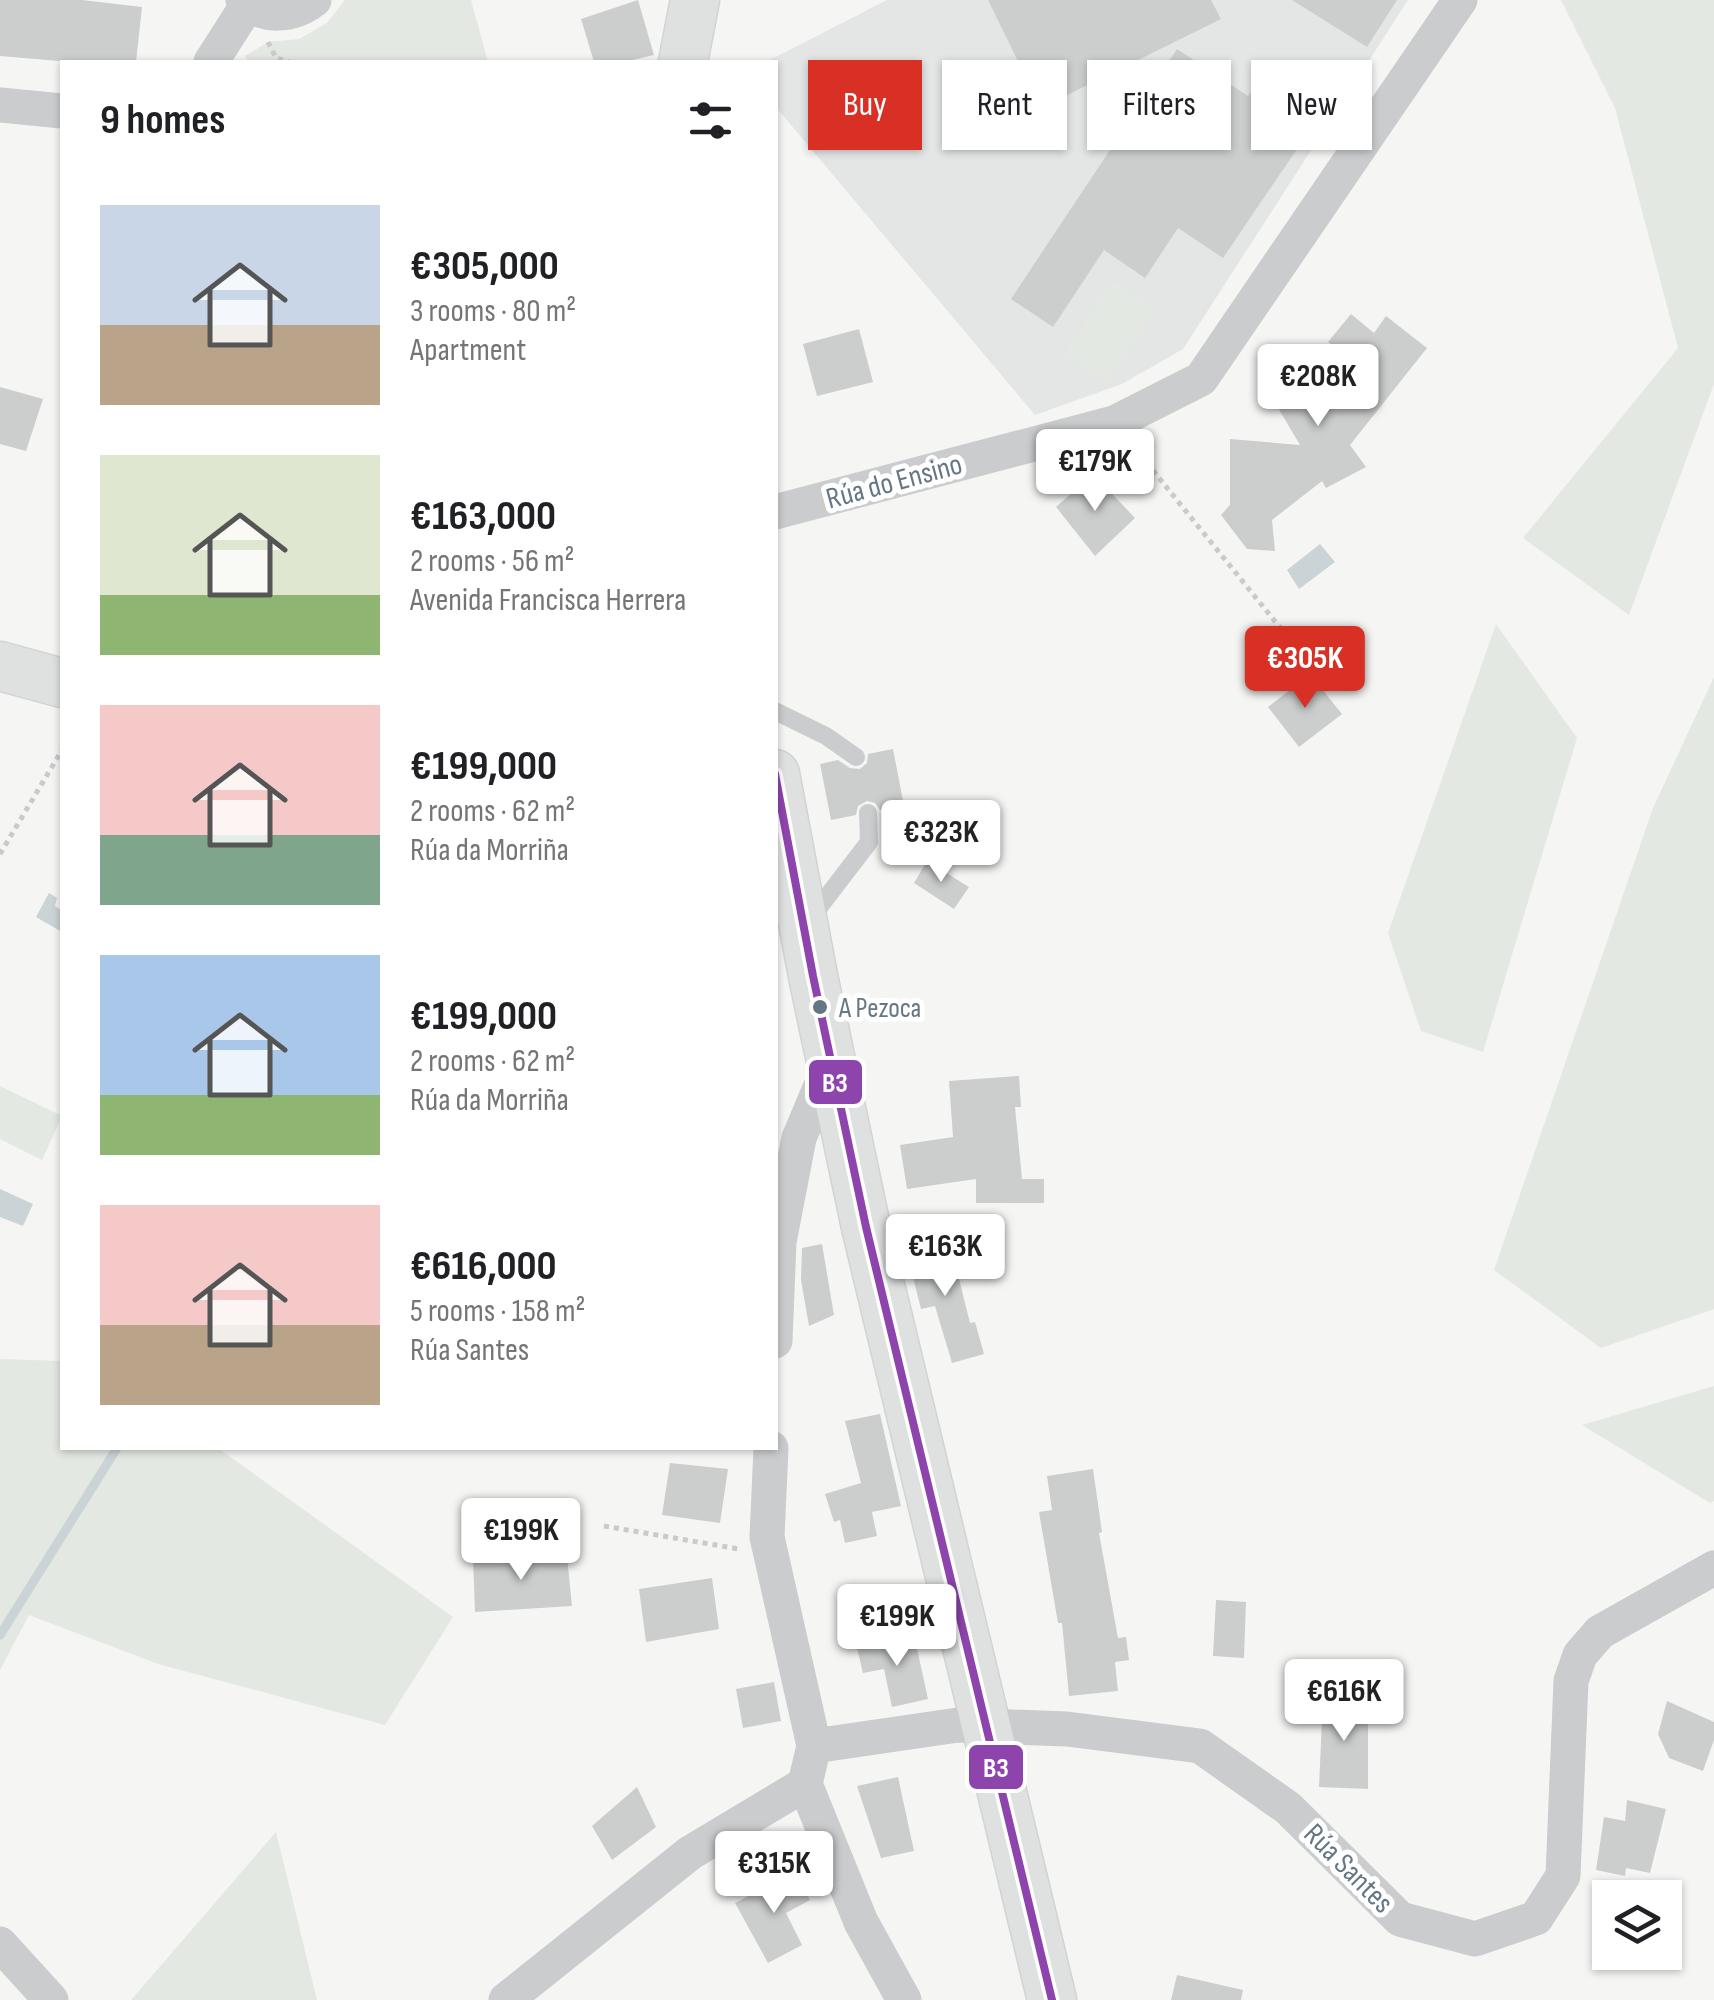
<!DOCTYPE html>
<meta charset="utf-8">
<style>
:root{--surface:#fff;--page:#f2f2f2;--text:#202124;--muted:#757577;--accent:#d93025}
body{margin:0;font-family:"Sofia Sans Condensed",sans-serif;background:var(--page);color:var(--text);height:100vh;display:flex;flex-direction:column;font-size:38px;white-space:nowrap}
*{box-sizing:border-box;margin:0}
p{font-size:32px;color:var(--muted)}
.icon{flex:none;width:55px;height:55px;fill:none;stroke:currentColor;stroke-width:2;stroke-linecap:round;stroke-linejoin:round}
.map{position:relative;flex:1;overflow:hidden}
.details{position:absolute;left:60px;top:60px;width:718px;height:1390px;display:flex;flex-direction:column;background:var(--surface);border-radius:0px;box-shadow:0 2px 8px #0004}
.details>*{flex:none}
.top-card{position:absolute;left:808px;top:60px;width:755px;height:90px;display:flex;gap:20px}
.buttons{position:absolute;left:1592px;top:1880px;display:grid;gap:20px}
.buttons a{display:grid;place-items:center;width:90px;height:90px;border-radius:0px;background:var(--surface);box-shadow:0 2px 8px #0004;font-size:50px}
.price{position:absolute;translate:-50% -85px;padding:0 22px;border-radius:10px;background:#fff;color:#222;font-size:32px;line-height:65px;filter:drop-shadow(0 2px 5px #0008)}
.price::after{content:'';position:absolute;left:50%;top:60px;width:30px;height:22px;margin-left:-15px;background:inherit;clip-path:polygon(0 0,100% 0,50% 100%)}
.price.active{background:var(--accent);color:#fff}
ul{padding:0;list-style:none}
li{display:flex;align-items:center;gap:30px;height:250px;padding:0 40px}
li span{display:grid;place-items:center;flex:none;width:280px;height:200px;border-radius:0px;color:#555}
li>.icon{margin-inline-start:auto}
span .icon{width:120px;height:120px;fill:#fffc;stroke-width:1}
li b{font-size:42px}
h2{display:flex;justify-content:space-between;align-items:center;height:120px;padding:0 40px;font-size:42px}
.chip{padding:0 35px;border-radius:0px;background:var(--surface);box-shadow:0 2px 8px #0004;font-size:35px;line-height:90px}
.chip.active{background:var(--accent);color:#fff}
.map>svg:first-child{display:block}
.built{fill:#e4e5e5}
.green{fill:#e4e8e2}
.water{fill:#cad3d5}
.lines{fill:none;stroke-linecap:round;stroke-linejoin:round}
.stream{stroke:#cad3d5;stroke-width:9}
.building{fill:#cccece}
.secondary-casing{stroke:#d2d3d4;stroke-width:51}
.path{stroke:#c9caca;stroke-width:5;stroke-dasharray:5 5;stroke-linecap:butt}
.lane{stroke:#cacccd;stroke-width:18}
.street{stroke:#cacccd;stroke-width:35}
.secondary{stroke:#dfe0e0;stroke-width:48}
.bus-1-casing{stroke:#fff;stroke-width:15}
.bus-1{stroke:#8e44ad;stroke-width:8}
.bus-dot{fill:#657684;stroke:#fff;stroke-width:4}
.labels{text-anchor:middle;stroke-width:10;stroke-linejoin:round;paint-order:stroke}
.bus-label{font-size:28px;fill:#657684;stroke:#fff;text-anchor:start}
.street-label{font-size:30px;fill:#657684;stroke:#fff}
.line-badge{stroke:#fff;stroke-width:4}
.badge-label{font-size:28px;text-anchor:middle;font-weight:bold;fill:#fff}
</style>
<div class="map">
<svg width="1714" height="2000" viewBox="0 0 1714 2000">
<rect width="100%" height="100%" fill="#f5f5f4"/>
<path class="built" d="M887,0H1408L1183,349L1122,384L1035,415L775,106V62H766Z"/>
<path class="green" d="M345,0H471L488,62H248L245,56L268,42L299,39L327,23Z
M1561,0H1714V384L1629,615L1523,538L1678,348L1615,108Z
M1112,281L1156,309L1108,384L1064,355Z
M1496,624L1577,738L1483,1052L1421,1031L1388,933Z
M1714,677V1309L1601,1348L1494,1270L1653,808Z
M0,1086L62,1116L42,1160L0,1139Z
M0,1359L62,1361V1448H218L453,1617L385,1725L158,1664L29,1615L0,1670Z
M1714,1386V1501L1710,1503L1582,1425Z
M276,1832L317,2000H131Z"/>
<path class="water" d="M1320,544L1335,562L1299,589L1287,570Z
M49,893L57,898L55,906L62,911V932L36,917Z
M0,1189L33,1204L23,1226L0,1217Z"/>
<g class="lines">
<path class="stream" d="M0,1635L117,1448"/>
</g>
<path class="building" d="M0,0H82L142,7L136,62H70L0,56Z
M638,0L654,55L624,62H594L581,19Z
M988,0H1211L1221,19L1041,108Z
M1292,0H1397L1367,47Z
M1177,49L1248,96L1256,84L1314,124L1223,258L1178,228L1145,278L1104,250L1053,327L1011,299Z
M1351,314L1374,333L1386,316L1427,348L1350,445L1366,467L1326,488L1322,481L1272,520L1275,551L1247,549L1221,515L1230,505V439L1300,445L1274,401L1295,387L1307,401L1340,351L1328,342Z
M859,329L873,382L817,396L803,344Z
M0,387L43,399L26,451L0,444Z
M1093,474L1135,518L1095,556L1056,507Z
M1310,674L1342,714L1299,747L1268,707Z
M893,749L904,806L880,810L875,803L867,801L858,806L856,815L831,820L820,764L838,760L850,768L860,769L867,763L868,754Z
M927,861L969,887L954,909L914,883Z
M1019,1076L1021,1107H1015L1022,1179H1044V1203H976V1179L907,1189L900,1145L953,1137L949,1081Z
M950,1243L970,1323L975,1322L984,1354L952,1363L935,1306L921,1309L907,1253Z
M822,1244L834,1315L809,1326L801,1280L802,1248Z
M880,1414L901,1506L872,1512L877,1536L845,1543L840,1520L834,1522L825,1494L861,1483L845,1421Z
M670,1463L728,1469L720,1523L662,1515Z
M1093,1469L1102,1532L1099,1533L1118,1638L1126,1637L1129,1660L1115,1662L1118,1691L1069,1696L1062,1623H1058L1039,1512L1052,1510L1047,1476Z
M567,1556L572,1606L475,1612L473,1558Z
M712,1578L719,1629L646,1642L639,1589Z
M1216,1600L1246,1602L1244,1658L1213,1656Z
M914,1635L928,1699L892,1707L884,1669L863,1673L857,1648Z
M774,1682L781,1721L743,1728L736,1689Z
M1323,1697L1368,1700V1789L1319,1787Z
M1667,1701L1714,1722V1740L1703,1771L1669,1758L1658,1734Z
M898,1777L914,1851L881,1858L857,1786Z
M637,1787L656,1827L612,1860L592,1826Z
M1627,1800L1666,1809L1650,1873L1626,1868L1625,1876L1596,1870L1604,1817L1625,1821Z
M795,1872L810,1900L786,1913L802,1945L768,1963L735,1903Z
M1177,1975L1243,1990L1241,2000H1171Z"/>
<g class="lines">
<g class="secondary-casing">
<path id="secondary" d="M683,62L695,0
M0,666L62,683
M775,774L813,976L866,1227L1052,2000"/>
</g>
<path class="path" d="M268,42L276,58L290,62
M1134,447L1299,651
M0,854L62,750
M604,1526L739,1549"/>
<path class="lane" d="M775,711L826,736L856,757
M810,919L869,842L868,813"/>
<path class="street" d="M243,0C265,18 292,17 314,0
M211,62L248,4
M0,105L62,111
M775,512L1114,423L1201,379L1460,0
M775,1341L779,1242L799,1138L831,1062
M771,1448L767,1537L814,1746L805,1784L861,1922L904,2000
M814,1746L958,1725L1067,1729L1200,1746L1288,1808L1400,1919L1475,1939L1536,1918L1563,1876L1571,1681L1580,1655L1600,1632L1714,1568
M0,1944L51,2000
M506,2000L690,1853L805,1784"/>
<use href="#secondary" class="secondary"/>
<g class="bus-1-casing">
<path id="bus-1" d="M775,774L813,976L866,1227L1052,2000"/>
</g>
<use href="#bus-1" class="bus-1"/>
</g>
<circle class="bus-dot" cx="820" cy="1007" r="9"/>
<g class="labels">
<g class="bus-label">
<text x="839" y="1017">A Pezoca</text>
</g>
<g class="street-label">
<text transform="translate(894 481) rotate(-15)" y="10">Rúa do Ensino</text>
<text transform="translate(1349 1868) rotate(45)" y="10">Rúa Santes</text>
</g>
</g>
<g class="line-badge">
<rect x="807" y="1058" width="57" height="48" rx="10" fill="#8e44ad"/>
<rect x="967" y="1743" width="58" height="48" rx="10" fill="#8e44ad"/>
</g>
<g class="badge-label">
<text x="835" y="1092">B3</text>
<text x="996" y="1777">B3</text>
</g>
</svg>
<div class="buttons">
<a><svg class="icon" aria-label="layers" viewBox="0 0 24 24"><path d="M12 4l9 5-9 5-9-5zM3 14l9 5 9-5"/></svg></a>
</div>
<b class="price" style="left:1318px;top:429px">€208K</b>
<b class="price" style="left:1095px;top:514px">€179K</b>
<b class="price active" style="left:1305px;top:711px">€305K</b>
<b class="price" style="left:941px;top:885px">€323K</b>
<b class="price" style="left:945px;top:1299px">€163K</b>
<b class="price" style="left:521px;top:1583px">€199K</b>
<b class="price" style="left:897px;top:1669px">€199K</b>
<b class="price" style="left:1344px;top:1744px">€616K</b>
<b class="price" style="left:774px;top:1916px">€315K</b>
<div class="top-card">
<a class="chip active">Buy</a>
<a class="chip">Rent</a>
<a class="chip">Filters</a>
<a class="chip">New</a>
</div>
<section class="details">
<h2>9 homes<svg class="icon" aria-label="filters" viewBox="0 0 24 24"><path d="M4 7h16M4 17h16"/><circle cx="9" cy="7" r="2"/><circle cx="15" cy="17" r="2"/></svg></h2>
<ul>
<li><span style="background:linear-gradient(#c9d6e8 60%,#b9a48a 0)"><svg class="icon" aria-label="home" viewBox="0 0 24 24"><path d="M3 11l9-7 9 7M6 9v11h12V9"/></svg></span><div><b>€305,000</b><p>3 rooms · 80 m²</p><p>Apartment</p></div></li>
<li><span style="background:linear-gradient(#dfe7d0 70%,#8fb573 0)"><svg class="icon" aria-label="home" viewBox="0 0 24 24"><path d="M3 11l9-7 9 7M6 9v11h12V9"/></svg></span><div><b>€163,000</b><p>2 rooms · 56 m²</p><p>Avenida Francisca Herrera</p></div></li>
<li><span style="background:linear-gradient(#f6c9c9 65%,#7fa58c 0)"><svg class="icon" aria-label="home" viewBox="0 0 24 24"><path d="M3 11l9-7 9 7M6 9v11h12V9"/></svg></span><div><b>€199,000</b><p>2 rooms · 62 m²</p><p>Rúa da Morriña</p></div></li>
<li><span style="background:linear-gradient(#a9c7e8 70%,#8fb573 0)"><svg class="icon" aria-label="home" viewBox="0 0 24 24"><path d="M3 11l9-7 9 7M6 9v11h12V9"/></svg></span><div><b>€199,000</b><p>2 rooms · 62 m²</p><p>Rúa da Morriña</p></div></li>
<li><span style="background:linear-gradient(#f6c9c9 60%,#b9a48a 0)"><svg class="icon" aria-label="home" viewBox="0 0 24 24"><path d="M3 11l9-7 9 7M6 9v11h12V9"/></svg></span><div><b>€616,000</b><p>5 rooms · 158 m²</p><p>Rúa Santes</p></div></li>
</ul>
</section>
</div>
